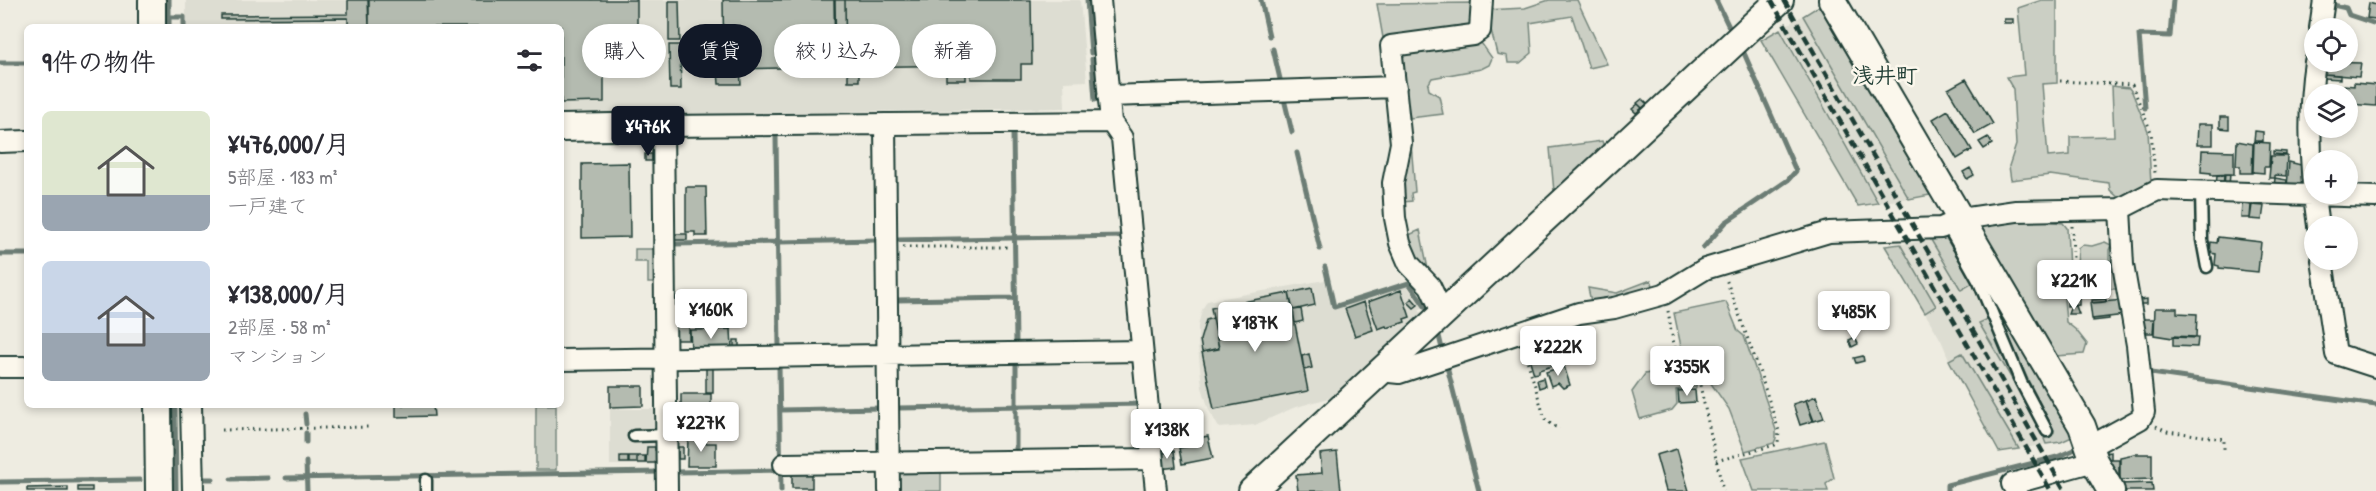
<!DOCTYPE html>
<html lang="ja">
<meta charset="utf-8">
<style>
:root{--surface:#fff;--page:#f7f7f7;--text:#2b2b33;--muted:#7c7c81;--accent:#111827}
body{margin:0;font-family:"Patrick Hand","Klee One",sans-serif;background:var(--page);color:var(--text);height:100vh;display:flex;flex-direction:column;font-size:22px;white-space:nowrap}
*{box-sizing:border-box;margin:0}
p{font-size:20px;color:var(--muted)}
.icon{flex:none;width:33px;height:33px;fill:none;stroke:currentColor;stroke-width:2;stroke-linecap:round;stroke-linejoin:round}
.map{position:relative;flex:1;overflow:hidden}
.sheet{position:absolute;left:24px;top:24px;width:540px;height:384px;display:flex;flex-direction:column;background:var(--surface);border-radius:9px;box-shadow:0 3px 9px #0003}
.sheet>*{flex:none}
.hud{position:absolute;left:582px;top:24px;width:570px;height:54px;display:flex;gap:12px}
.controls{position:absolute;left:2304px;top:18px;display:grid;gap:12px}
.controls a{display:grid;place-items:center;width:54px;height:54px;border-radius:50%;background:var(--surface);box-shadow:0 3px 9px #0003;font-size:30px}
.price{position:absolute;translate:-50% -51px;padding:0 14px;border-radius:6px;background:#fff;color:#222;font-size:20px;line-height:39px;filter:drop-shadow(0 2px 3px #0008)}
.price::after{content:'';position:absolute;left:50%;top:36px;width:18px;height:14px;margin-left:-9px;background:inherit;clip-path:polygon(0 0,100% 0,50% 100%)}
.price.current{background:var(--accent);color:#fff}
ul{padding:0;list-style:none}
li{display:flex;align-items:center;gap:18px;height:150px;padding:0 18px}
li span{display:grid;place-items:center;flex:none;width:168px;height:120px;border-radius:9px;color:#555}
li>.icon{margin-inline-start:auto}
span .icon{width:72px;height:72px;fill:#fffc;stroke-width:1}
li b{font-size:26px}
h2{display:flex;justify-content:space-between;align-items:center;height:72px;padding:0 18px;font-size:26px}
.chip{padding:0 21px;border-radius:27px;background:var(--surface);box-shadow:0 3px 9px #0003;font-size:21px;line-height:54px}
.chip.current{background:var(--accent);color:#fff}
.map>svg:first-child{display:block}
.built{fill:#ddddd2}
.green{fill:#cbcfc4;stroke:#75867c;stroke-width:1.5}
.lines{fill:none;stroke-linecap:round;stroke-linejoin:round}
.stream{stroke:#6c7d74;stroke-width:5}
.building{fill:#b4bbb0;stroke:#1f3d34;stroke-width:1.5}
.service-casing{stroke:#1f3d34;stroke-width:15}
.minor-casing{stroke:#1f3d34;stroke-width:24}
.tertiary-casing{stroke:#1f3d34;stroke-width:30}
.path{stroke:#1f3d34;stroke-width:3;stroke-dasharray:1.5 4.5;stroke-linecap:butt}
.service{stroke:#fbf7ec;stroke-width:10}
.minor{stroke:#fbf7ec;stroke-width:20}
.tertiary{stroke:#fbf7ec;stroke-width:26}
.rail{stroke:#1f3d34;stroke-width:4.5;stroke-dasharray:9 4.5;stroke-linecap:butt}
.labels{text-anchor:middle;stroke-width:5;stroke-linejoin:round;paint-order:stroke}
.quarter-label{font-size:22px;font-weight:bold;fill:#1f3d34;stroke:#fbf7ec}
</style>
<div class="map">
<svg width="2376" height="491" viewBox="0 0 2376 491">
<rect width="100%" height="100%" fill="#eeece1"/>
<filter id="ink" filterUnits="userSpaceOnUse"><feTurbulence type="fractalNoise" baseFrequency=".0167" numOctaves="2"/><feDisplacementMap in="SourceGraphic" scale="12" xChannelSelector="R" yChannelSelector="G"/><feConvolveMatrix kernelMatrix="1 2 1 2 8 2 1 2 1" color-interpolation-filters="sRGB"/></filter>
<g filter="url(#ink)">
<path class="built" d="M186,0H1080L1087,81L1064,82L1065,108L561,117V27H186Z
M1819,6L1930,195L1858,206L1761,40Z
M1946,238L1967,249L2074,436L2061,442L1999,452L1953,369L1941,340L1885,246Z
M1325,280L1332,310L1406,285L1423,307L1419,310L1423,316L1336,396L1293,408L1255,425L1219,428L1209,410L1202,387L1198,346V326L1202,310L1207,301Z
M610,409H661V465H610Z"/>
<path class="green" d="M1549,0H1577L1607,64L1589,68L1572,16L1530,23L1532,53L1520,63H1508L1507,56L1497,54L1486,10L1525,8Z
M2042,0H2057V83L2042,84L2048,157L2070,155V137L2114,136L2112,86L2129,88L2132,92L2148,131L2151,184L2120,199L2110,190L2109,183L2050,175L2011,180L2009,166L2016,145L2013,89L2006,77L2024,75L2018,8Z
M1477,3L1472,26L1383,38L1377,4Z
M1819,6L1930,195L1909,199L1803,16Z
M1780,29L1878,203L1858,206L1761,40Z
M1476,41L1482,44L1492,58L1489,65L1481,69L1432,78L1428,85L1429,90L1439,96L1443,114L1410,118L1400,55L1405,50Z
M1602,141L1604,147L1554,192L1550,148Z
M1411,143L1415,192L1411,193L1412,201L1403,202L1401,186Z
M2037,220L2063,223L2067,228L2070,291L2064,298L2066,322L2076,330L2087,344L2084,354L2055,356L1976,222Z
M1420,230L1428,269L1422,270L1410,245L1409,235Z
M1946,238L1973,283L1961,290L1931,240Z
M2105,242L2111,245L2109,250V260L2115,263L2119,289H2110L2109,274L2107,272L2086,274L2084,294H2080L2077,267L2078,248L2082,245L2092,246Z
M1900,244L1936,306L1925,313L1885,246Z
M635,249H658V283H648V262H635Z
M1982,276L2074,436L2061,442L2046,444L2044,439L2054,430L2029,382Z
M1651,280L1656,293L1592,306L1588,288L1617,293Z
M1726,302L1738,331L1744,336L1776,430V438L1774,443L1745,451L1729,409L1710,382L1708,363H1695L1683,356L1674,313Z
M1990,318L2016,386L1979,323Z
M1962,353L2019,449L1999,452L1949,360Z
M1682,366C1691,370 1698,376 1696,387L1676,390L1677,404L1672,410L1640,419L1632,392L1645,374Z
M536,405H556V470H536Z
M1825,441L1834,478L1826,484L1828,491H1754L1742,458Z
M941,471V491H898V472Z"/>
<g class="lines">
<path class="stream" d="M169,0V27
M1087,0L1091,53
M1261,0L1269,36
M1716,0L1730,29
M2329,4L2346,8L2349,15L2376,24
M169,17H184V27
M1273,49L1280,79
M1092,59L1095,100
M0,63H27
M1284,99L1292,132
M2145,108L2139,35L2170,36L2173,0
M1013,133L1016,343
M776,137L779,348
M1297,153L1320,249
M897,240L1126,236
M675,244L877,240
M1703,248L1726,222L1788,180L1796,171L1744,53
M0,254H27
M1325,267L1334,307L1409,283L1427,309
M895,300L1015,298
M1439,336L1443,353
M1016,363V453
M1446,363L1479,491
M779,366L781,491
M2144,372L2376,405
M175,405L176,491
M897,408L1144,404
M780,410L881,408
M305,414L306,424
M306,433V442
M306,462L307,491
M679,472L784,470
M286,478L660,472
M199,479H213
M231,479L268,478
M0,482L140,480
M1947,491V485L2057,457L2078,448"/>
</g>
<path class="building" d="M348,0H368L369,27H348V18L221,19V15L348,14Z
M369,0H637V69H604V102L561,103V27H369Z
M723,0H834L835,67L724,69Z
M835,0H845L846,67H836Z
M845,0H1031L1032,64H1021V79H971L970,65L846,67Z
M669,1H679L680,41H669Z
M2369,3L2376,5V19L2367,18Z
M2004,19H2013V23H2004Z
M669,45H680L681,89H670Z
M2325,62L2361,63L2359,77L2324,74Z
M848,68H859V81H848Z
M740,69L741,84H719L718,70Z
M946,73H966V80H946Z
M2324,74L2340,75V79L2324,78Z
M1966,79L1993,124L1975,134L1948,89Z
M2354,83L2376,85V106L2348,104V94H2343L2344,85L2354,86Z
M1642,99L1647,104L1642,108L1637,103Z
M1638,104L1642,108L1636,113L1632,109Z
M1948,110L1972,150L1957,159L1933,119Z
M2220,117H2229V129L2220,128Z
M2198,124H2213V145H2197Z
M2255,131L2263,132V141H2254Z
M1988,137L1992,144L1984,149L1979,142Z
M2237,141L2253,144L2252,173H2240V166H2236Z
M2254,142L2270,143L2269,167H2264V173L2253,172Z
M2202,150L2234,151V174L2211,175V173L2201,172Z
M2273,151L2286,152V155L2273,154Z
M645,154H652V161H645Z
M2271,156H2287L2286,176L2275,175V178H2269Z
M2289,162L2305,166L2304,184H2294L2293,188L2287,187Z
M629,163L630,237L582,238V164Z
M1970,168L1974,175L1967,179L1963,172Z
M2225,174H2230L2229,186H2224Z
M2217,176H2224L2223,186H2216Z
M2275,178L2287,180L2286,188L2274,187Z
M686,187H706L707,236H695V232H686Z
M2242,204L2251,205L2250,218H2241Z
M2252,205L2264,206L2262,220L2250,219Z
M675,234H687V240H675Z
M2218,237L2261,242L2258,272L2219,268V266L2215,265L2216,254L2210,253L2211,242L2217,243Z
M2107,275L2108,287H2103V280H2086V276Z
M2086,280H2103V288L2087,289Z
M1312,288L1315,305L1293,310L1289,293Z
M1401,290L1410,317L1404,319L1405,322L1387,328L1386,326L1378,329L1368,302Z
M1289,293L1308,391L1214,409L1202,352L1219,349L1211,308Z
M2067,297H2079V305L2067,306Z
M1412,298L1418,305L1414,308L1408,302Z
M2106,299V302L2092,303V300Z
M2147,299V304H2140V300Z
M2124,300L2125,315L2092,319L2090,303Z
M1364,302L1373,330L1355,336L1345,309Z
M2071,306H2076L2079,314H2068Z
M2155,308H2177V313L2197,314L2196,337L2173,336V338L2154,335Z
M1301,309L1303,321L1295,323L1293,310Z
M2109,317V319L2093,321V319Z
M1213,318L1219,348L1202,352L1200,340L1206,320Z
M2143,319H2154L2153,333H2142Z
M689,325V340H676V326Z
M731,329L732,349L691,350L690,330Z
M1555,331L1565,362L1539,370V373L1534,374L1526,348L1540,344L1539,339L1543,338V335Z
M1855,337L1858,344L1852,347L1849,340Z
M2173,337L2198,338L2197,347L2173,346Z
M734,340H739V347H734Z
M1309,354L1312,368L1304,370L1302,356Z
M1863,356L1864,361L1856,363L1854,358Z
M706,366H713V393H706Z
M1564,366L1570,385L1563,388L1558,383L1551,386L1546,372Z
M1543,378L1545,386L1539,388L1537,380Z
M610,386H643V406L610,407Z
M1695,390L1696,402L1679,403L1678,391Z
M681,394H711V417H681Z
M1816,396L1824,418L1814,421L1806,400Z
M1806,400L1813,421L1800,425L1793,404Z
M396,405H433L434,416L396,417Z
M1208,436L1213,458L1182,464L1179,448L1191,446L1190,440Z
M688,439H703L704,443H716V466H687Z
M647,447H655V450H658V463H646Z
M678,447H683V459H678Z
M1677,449L1689,491H1666L1656,455Z
M1174,451L1176,467L1160,469L1158,454Z
M1337,452L1341,491H1298L1296,475L1322,473L1320,454Z
M2111,452V459H2104L2100,453Z
M2134,454H2152V479L2120,480V457Z
M620,456H628V463H620Z
M629,456H637V463H629Z
M637,456H645V463H637Z
M2104,459H2119V479H2116Z
M792,474H812V488H792Z
M2152,483L2153,491H2123L2118,484Z
M68,487V491H27V488Z
M78,487H92V491H78Z"/>
<g class="lines">
<g class="service-casing">
<path id="service" d="M2201,191L2202,240L2207,267
M1947,225L1979,282L2021,382L2047,431
M634,436L666,435
M426,480V491"/>
</g>
<g class="minor-casing">
<path id="minor" d="M1100,0L1111,122L1122,138L1156,491
M2320,28L2324,0
M2315,62C2307,116 2310,172 2318,226
M1108,96L1396,87
M885,124L889,491
M0,142L27,141
M2322,260L2336,354L2376,367
M1443,314L1430,286L1409,264L1400,243L1395,218L1393,183L1401,143L1391,46L1473,35L1480,30L1482,0
M561,360L1142,351
M0,367H27
M1380,371L1399,373L1579,313L1614,308L1664,294L1705,269L1829,232L1941,228L1961,219L2016,211L2120,209L2157,190L2376,197
M191,405L193,491
M2089,447L2140,419L2144,412L2137,345L2123,265L2120,209
M784,464L1153,459
M667,491L663,126L1111,122
M2016,491L2012,484L2094,461"/>
</g>
<g class="tertiary-casing">
<path id="tertiary" d="M152,0V27
M1832,0L2082,426L2094,461L2111,491
M561,128L663,126
M158,405L159,491
M1252,491L1780,0"/>
</g>
<path class="path" d="M2060,81L2132,85L2151,132L2155,173
M2072,226L2074,294
M903,247H1009
M1668,311C1671,326 1672,347 1681,359C1687,366 1694,366 1698,376L1723,491
M1524,350L1545,419L1553,426L1560,428
M2156,426L2167,431L2224,439V451
M222,430L369,427
M1716,461L1775,445L1778,443L1779,431L1757,364L1726,279"/>
<use href="#service" class="service"/>
<use href="#minor" class="minor"/>
<use href="#tertiary" class="tertiary"/>
<path class="rail" d="M1771,0L2051,491
M1784,0L2065,491"/>
</g>
</g>
<g class="labels">
<g class="quarter-label">
<text x="1885" y="83">浅井町</text>
</g>
</g>
</svg>
<div class="controls">
<a><svg class="icon" aria-label="locate" viewBox="0 0 24 24"><circle cx="12" cy="12" r="6"/><path d="M12 2v4M12 18v4M2 12h4M18 12h4"/></svg></a>
<a><svg class="icon" aria-label="layers" viewBox="0 0 24 24"><path d="M12 4l9 5-9 5-9-5zM3 14l9 5 9-5"/></svg></a>
<a>+</a>
<a>−</a>
</div>
<b class="price current" style="left:648px;top:157px">¥476K</b>
<b class="price" style="left:2074px;top:311px">¥221K</b>
<b class="price" style="left:711px;top:340px">¥160K</b>
<b class="price" style="left:1854px;top:342px">¥485K</b>
<b class="price" style="left:1255px;top:353px">¥187K</b>
<b class="price" style="left:1558px;top:377px">¥222K</b>
<b class="price" style="left:1687px;top:397px">¥355K</b>
<b class="price" style="left:701px;top:453px">¥227K</b>
<b class="price" style="left:1167px;top:460px">¥138K</b>
<div class="hud">
<a class="chip">購入</a>
<a class="chip current">賃貸</a>
<a class="chip">絞り込み</a>
<a class="chip">新着</a>
</div>
<section class="sheet">
<h2>9件の物件<svg class="icon" aria-label="filters" viewBox="0 0 24 24"><path d="M4 7h16M4 17h16"/><circle cx="9" cy="7" r="2"/><circle cx="15" cy="17" r="2"/></svg></h2>
<ul>
<li><span style="background:linear-gradient(#dfe7d0 70%,#9aa5b1 0)"><svg class="icon" aria-label="home" viewBox="0 0 24 24"><path d="M3 11l9-7 9 7M6 9v11h12V9"/></svg></span><div><b>¥476,000/月</b><p>5部屋 · 183 m²</p><p>一戸建て</p></div></li>
<li><span style="background:linear-gradient(#c9d6e8 60%,#9aa5b1 0)"><svg class="icon" aria-label="home" viewBox="0 0 24 24"><path d="M3 11l9-7 9 7M6 9v11h12V9"/></svg></span><div><b>¥138,000/月</b><p>2部屋 · 58 m²</p><p>マンション</p></div></li>
</ul>
</section>
</div>
